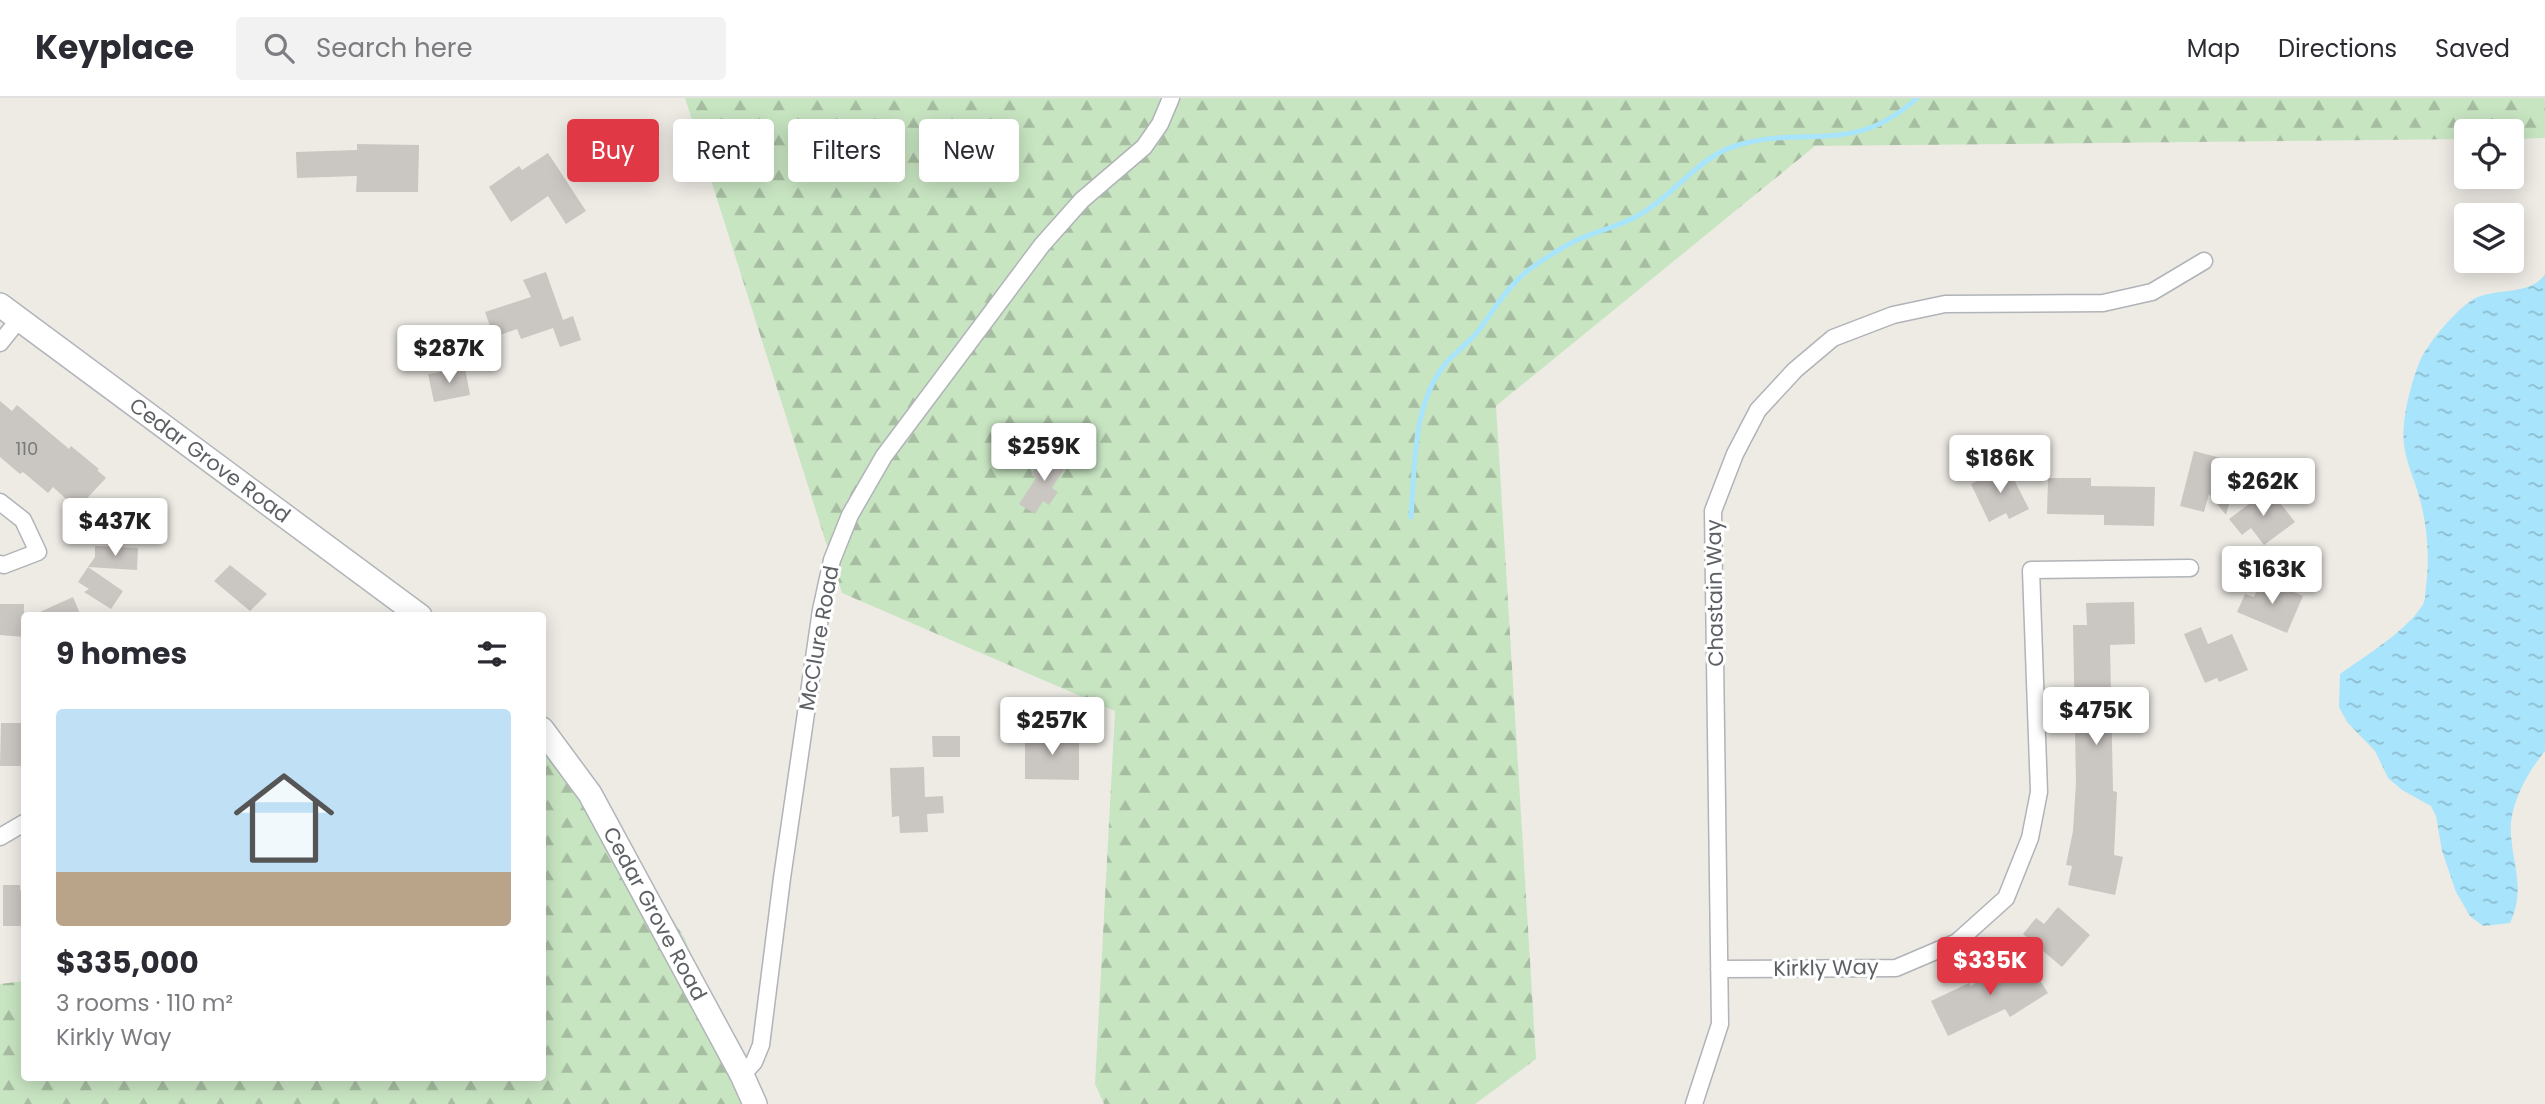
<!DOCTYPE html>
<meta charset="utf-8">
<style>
:root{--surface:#fff;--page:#f2f2f3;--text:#2b2b33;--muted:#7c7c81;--line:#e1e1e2;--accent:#e13846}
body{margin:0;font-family:Poppins,sans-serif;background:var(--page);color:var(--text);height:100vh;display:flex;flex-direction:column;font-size:26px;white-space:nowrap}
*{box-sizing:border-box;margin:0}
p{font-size:23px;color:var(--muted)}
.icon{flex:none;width:38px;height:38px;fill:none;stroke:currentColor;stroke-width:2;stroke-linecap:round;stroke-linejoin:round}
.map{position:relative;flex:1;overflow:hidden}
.panel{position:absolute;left:21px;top:514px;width:525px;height:469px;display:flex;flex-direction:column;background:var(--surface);border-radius:7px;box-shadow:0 4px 18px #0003}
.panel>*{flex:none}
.banner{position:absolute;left:567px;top:21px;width:665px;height:63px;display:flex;gap:14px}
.tools{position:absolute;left:2454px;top:21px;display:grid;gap:14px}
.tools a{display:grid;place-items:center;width:70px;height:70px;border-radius:7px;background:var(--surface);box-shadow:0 4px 18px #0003;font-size:35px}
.price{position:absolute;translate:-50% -60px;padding:0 16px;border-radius:7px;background:#fff;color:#222;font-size:23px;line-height:46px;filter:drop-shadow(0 2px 4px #0008)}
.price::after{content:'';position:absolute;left:50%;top:42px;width:21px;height:16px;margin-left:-10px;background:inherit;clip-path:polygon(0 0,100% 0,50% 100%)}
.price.on{background:var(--accent);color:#fff}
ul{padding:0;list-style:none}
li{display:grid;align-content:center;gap:14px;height:371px;padding:0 35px}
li+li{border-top:2px solid var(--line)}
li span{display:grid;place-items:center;height:217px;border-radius:7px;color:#555}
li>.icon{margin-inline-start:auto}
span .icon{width:126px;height:126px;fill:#fffc;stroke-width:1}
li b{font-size:30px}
h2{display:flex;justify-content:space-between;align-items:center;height:84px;padding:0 35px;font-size:30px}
.chip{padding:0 24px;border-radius:7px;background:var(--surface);box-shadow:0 4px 18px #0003;font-size:24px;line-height:63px}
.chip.on{background:var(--accent);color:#fff}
header{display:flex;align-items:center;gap:42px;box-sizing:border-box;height:98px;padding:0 35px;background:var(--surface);border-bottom:2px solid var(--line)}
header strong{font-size:33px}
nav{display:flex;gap:38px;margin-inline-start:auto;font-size:24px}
.search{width:490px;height:63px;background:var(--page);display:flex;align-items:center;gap:18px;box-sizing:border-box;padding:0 24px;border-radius:7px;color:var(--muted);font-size:26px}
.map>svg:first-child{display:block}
.forest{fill:url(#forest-firs)}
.water{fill:url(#water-ripples)}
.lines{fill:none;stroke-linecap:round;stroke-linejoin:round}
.stream{stroke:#a8e4fb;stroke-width:5}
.building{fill:#cac6c2}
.minor-casing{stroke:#b0b3b7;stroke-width:19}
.secondary-casing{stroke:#b1b5b9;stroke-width:26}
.minor{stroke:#fff;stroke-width:16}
.secondary{stroke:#fff;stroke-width:23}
.labels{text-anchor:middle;stroke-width:6;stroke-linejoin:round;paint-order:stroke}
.number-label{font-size:18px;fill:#787a7c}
.street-label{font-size:21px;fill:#5d6165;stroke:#fff}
</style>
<header>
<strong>Keyplace</strong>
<div class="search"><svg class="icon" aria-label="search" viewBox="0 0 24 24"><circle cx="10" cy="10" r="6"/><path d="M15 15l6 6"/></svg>Search here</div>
<nav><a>Map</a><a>Directions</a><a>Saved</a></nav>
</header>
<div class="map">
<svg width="2545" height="1006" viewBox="0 0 2545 1006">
<defs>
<pattern id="forest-firs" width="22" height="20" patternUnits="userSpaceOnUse" patternTransform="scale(1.75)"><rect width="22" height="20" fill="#c8e5c2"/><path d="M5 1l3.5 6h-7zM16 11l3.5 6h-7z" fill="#a6bda1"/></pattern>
<pattern id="water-ripples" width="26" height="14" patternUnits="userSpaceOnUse" patternTransform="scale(1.75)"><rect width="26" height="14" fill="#a8e4fb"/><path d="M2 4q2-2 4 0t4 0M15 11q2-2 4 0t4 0" fill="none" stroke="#8cbccf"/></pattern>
</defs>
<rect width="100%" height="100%" fill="#eeebe5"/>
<path class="forest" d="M685,0H2545V40L2511,41V33H2466V41L1815,48L1496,308L1536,961L1475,1006H1104L1095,986L1115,613L842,495Z
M543,615L549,621L685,841L752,1006H0V886L24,883V980H542Z"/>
<path class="water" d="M2545,176V653C2527,675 2508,709 2511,738C2514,772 2525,791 2510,825L2483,828L2470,818L2456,794L2442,753L2436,718L2431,708L2402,692L2388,680L2375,653L2347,624L2339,609L2340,576C2365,558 2405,534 2422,508C2426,503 2425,494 2426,488C2430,459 2427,425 2419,398C2414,380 2406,365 2404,346C2401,324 2411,284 2420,263C2427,246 2456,212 2472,202C2492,189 2531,199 2545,176Z"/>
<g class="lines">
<path class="stream" d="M1411,419C1415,368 1412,308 1445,266C1455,254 1469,245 1479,232C1496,209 1510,184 1534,168C1547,159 1561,150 1575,143C1595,133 1619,129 1639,117C1675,97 1697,59 1738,47C1807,27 1854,58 1917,0"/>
</g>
<path class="building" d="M357,46L419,47L418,94H356L357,78L297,80L296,54L357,52Z
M548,55L586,113L566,126L548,98L511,124L489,89L519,68L522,72Z
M546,174L563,222L573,218L581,242L560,249L553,230L521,241L517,231L494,239L485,214L531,199L523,182Z
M465,270L470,297L434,304L428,276Z
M0,303L12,313L17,307L69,351L71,348L99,371L97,372L106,380L77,411L53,389L48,395L23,374L20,376L0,359Z
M1047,353L1067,366L1052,390L1058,394L1049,407L1043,403L1035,416L1019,406L1036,380L1031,377Z
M2194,353L2240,365L2226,417L2209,396L2204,414L2180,408Z
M2007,368L2029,411L2009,421L2006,415L1989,424L1971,386Z
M2048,380H2091V388L2155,389L2154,428L2104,427V417L2047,416Z
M2269,391L2295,424L2264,447L2251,430L2242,437L2229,421Z
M126,402L135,423L96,439L87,419Z
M95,448L138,450L137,472L88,469L95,459Z
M230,467L267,496L250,513L214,483Z
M88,469L123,493L111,511L84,494L89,491L78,484Z
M2262,480L2303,498L2287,535L2237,514L2245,496L2254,499Z
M73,499L81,518H31Z
M2134,504L2135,546L2110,547L2113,693L2117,694L2114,757L2123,759L2115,797L2068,787L2072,768L2066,767L2073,733L2076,685L2073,527H2087L2086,505Z
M0,506H24V539L0,537Z
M2201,529L2208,546L2232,536L2248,572L2219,584L2217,580L2205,585L2184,536Z
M1,625H24V668H0Z
M1025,637H1079V682L1025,681Z
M932,638H960V659H933Z
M924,669L925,699L943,698L944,715L927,716L928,734L900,735L899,718L892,719L890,670Z
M3,787H20V792H24V828H3Z
M2058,809L2090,837L2062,869L2023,836L2036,820L2044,826Z
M2026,861L2048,895L2010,919L2005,911L1948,938L1931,903L1969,885L1971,888L2002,868L2006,874Z"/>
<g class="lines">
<g class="minor-casing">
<path id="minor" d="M0,245L20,220
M0,404L23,422L38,454L4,467L0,466
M0,739L24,725
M1719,871L1896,870L1957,844L2006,800L2030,740L2039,694L2031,472L2190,470
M742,977L754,964L761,947L782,780L821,512L832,462L850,417L884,358L1042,147L1082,102L1144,49L1160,26L1171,0
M1694,1006L1720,926L1713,413L1735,356L1758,312L1795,272L1833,240L1893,217L1945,206L2103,205L2152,194L2204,163"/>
</g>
<g class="secondary-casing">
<g id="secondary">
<path id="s1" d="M0,207L420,518"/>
<path id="s2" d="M542,631L590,696L742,977L755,1006"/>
</g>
</g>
<use href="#minor" class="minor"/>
<use href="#secondary" class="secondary"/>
</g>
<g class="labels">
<g class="number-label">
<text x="27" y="357">110</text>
</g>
<g class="street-label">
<text dy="7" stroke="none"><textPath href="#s1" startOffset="261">Cedar Grove Road</textPath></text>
<text transform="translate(1715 495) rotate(-91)" y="7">Chastain Way</text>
<text transform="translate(819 540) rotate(-80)" y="7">McClure Road</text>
<text dy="7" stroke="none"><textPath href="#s2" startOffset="217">Cedar Grove Road</textPath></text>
<text transform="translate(1826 870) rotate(-1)" y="7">Kirkly Way</text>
</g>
</g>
</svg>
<div class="tools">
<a><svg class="icon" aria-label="locate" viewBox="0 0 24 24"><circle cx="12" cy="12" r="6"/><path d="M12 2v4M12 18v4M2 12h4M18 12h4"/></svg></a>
<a><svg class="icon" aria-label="layers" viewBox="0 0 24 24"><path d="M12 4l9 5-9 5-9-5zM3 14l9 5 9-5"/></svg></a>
</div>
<b class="price" style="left:449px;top:287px">$287K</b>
<b class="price" style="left:1044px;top:385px">$259K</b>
<b class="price" style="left:2000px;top:397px">$186K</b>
<b class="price" style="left:2263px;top:420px">$262K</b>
<b class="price" style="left:115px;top:460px">$437K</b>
<b class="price" style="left:2272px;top:508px">$163K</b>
<b class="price" style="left:2096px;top:649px">$475K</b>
<b class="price" style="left:1052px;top:659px">$257K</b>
<b class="price on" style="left:1990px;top:899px">$335K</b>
<div class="banner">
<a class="chip on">Buy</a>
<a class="chip">Rent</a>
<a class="chip">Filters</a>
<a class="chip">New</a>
</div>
<section class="panel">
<h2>9 homes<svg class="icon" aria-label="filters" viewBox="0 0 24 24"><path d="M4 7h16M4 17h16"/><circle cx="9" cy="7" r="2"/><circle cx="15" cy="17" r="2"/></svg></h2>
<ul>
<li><span style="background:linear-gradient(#bfe0f5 75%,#b9a48a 0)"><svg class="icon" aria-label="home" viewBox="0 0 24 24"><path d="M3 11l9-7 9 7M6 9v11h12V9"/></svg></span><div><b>$335,000</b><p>3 rooms · 110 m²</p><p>Kirkly Way</p></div></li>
</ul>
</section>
</div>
